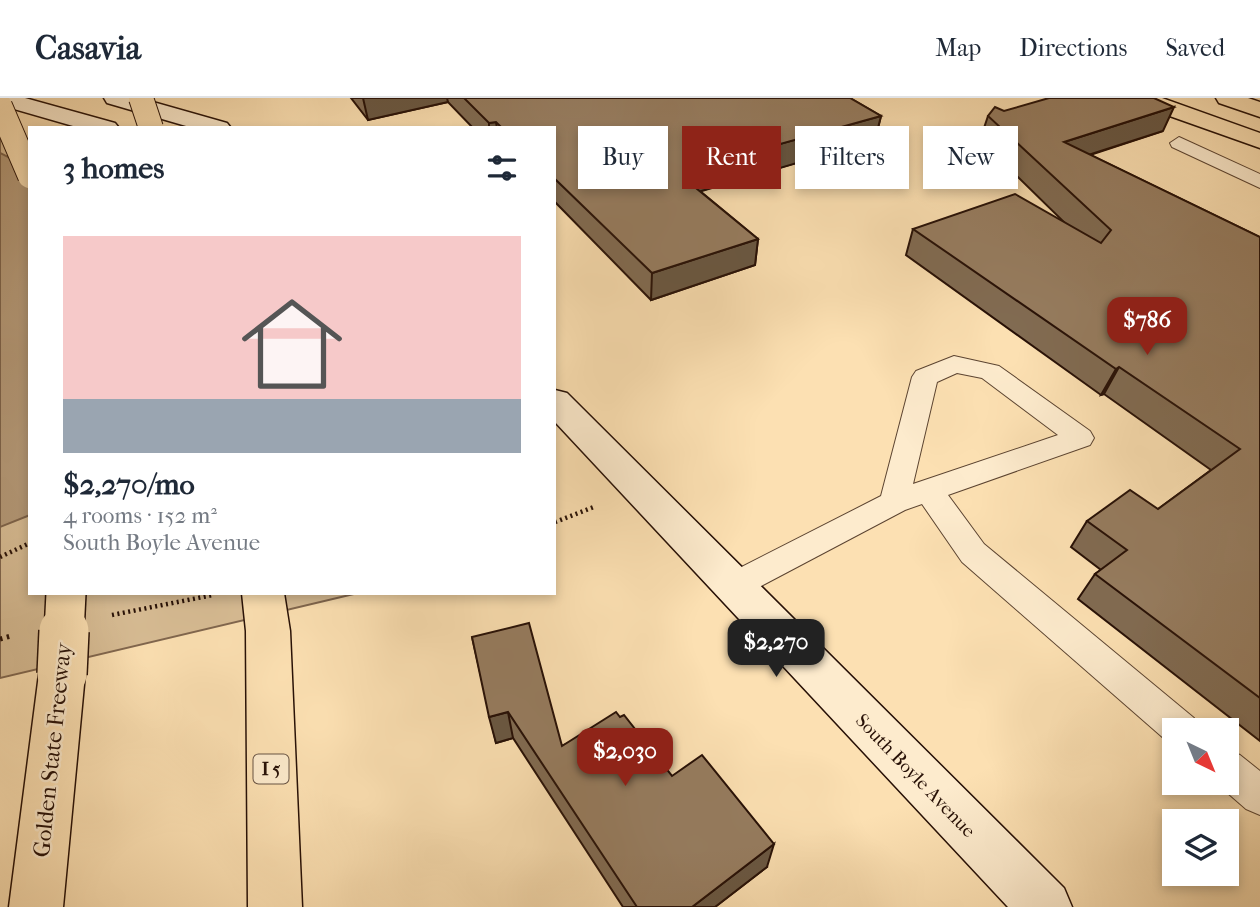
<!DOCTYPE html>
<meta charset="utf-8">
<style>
:root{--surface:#fff;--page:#f2f2f3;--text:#1f2937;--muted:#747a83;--line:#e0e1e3;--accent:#8f2418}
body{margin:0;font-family:"IM FELL French Canon",serif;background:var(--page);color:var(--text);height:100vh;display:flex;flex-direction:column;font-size:26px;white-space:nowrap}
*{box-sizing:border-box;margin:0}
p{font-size:23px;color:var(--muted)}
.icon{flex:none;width:38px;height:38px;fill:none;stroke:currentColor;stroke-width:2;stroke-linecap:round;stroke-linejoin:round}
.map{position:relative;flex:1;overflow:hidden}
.sheet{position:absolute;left:28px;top:28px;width:528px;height:469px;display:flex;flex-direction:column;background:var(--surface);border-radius:0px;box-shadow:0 4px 10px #0003}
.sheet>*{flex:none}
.hud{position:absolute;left:578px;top:28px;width:578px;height:63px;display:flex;gap:14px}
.needle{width:46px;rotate:137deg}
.buttons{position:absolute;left:1162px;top:620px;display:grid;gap:14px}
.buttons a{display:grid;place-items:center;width:77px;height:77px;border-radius:0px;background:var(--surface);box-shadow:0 4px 10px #0003;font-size:35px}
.price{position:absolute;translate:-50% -60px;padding:0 16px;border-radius:14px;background:var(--accent);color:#fff;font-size:23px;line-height:46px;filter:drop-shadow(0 2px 4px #0008)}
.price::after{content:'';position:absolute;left:50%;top:42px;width:21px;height:16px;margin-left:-10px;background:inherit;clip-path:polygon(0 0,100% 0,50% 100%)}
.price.active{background:#222;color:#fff}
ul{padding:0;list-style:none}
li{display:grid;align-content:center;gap:14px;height:371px;padding:0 35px}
li span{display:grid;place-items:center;height:217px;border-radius:0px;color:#555}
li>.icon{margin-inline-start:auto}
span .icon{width:126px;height:126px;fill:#fffc;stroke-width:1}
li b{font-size:30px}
h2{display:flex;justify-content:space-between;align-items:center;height:84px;padding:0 35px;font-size:30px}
.chip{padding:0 24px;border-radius:0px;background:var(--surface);box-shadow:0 4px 10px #0003;font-size:24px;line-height:63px}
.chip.active{background:var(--accent);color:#fff}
header{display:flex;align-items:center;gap:42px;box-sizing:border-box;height:98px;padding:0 35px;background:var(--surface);border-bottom:2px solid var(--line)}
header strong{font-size:33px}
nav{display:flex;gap:38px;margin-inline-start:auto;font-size:24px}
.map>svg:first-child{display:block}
.green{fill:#d8bd95;stroke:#80664e;stroke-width:2}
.water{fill:#b49978;stroke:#7c624a;stroke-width:2}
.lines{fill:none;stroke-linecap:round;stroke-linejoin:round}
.service-casing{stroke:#5c4431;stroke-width:2}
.secondary-casing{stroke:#271006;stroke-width:3}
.motorway-casing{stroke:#271006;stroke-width:3}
.path-far1{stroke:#271006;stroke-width:4.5;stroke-dasharray:2 3.5;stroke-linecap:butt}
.path{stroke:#271006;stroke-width:5;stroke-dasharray:2.5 4.5;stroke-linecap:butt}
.service{fill:#fdebcd;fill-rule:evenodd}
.secondary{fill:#fdebcd;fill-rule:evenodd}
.motorway{fill:#fce0b2;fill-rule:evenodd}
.motorway-bridge-far2-casing{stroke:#271006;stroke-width:26;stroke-linecap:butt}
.motorway-bridge-far1-casing{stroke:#271006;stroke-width:42;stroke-linecap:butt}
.motorway-bridge-casing{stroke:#271006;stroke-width:52;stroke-linecap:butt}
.motorway-bridge-far2{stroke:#fce0b2;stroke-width:24}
.motorway-bridge-far1{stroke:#fce0b2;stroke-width:39}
.motorway-bridge{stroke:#fce0b2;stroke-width:49}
.wall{fill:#816b52;stroke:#271006;stroke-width:2}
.shaded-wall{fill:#695742;stroke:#271006;stroke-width:2}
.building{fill:#967c5f;stroke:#271006;stroke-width:2}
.labels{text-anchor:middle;stroke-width:5;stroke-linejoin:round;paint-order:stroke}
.shield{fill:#fdebcd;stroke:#675242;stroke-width:2}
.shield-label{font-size:18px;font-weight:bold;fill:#271006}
.street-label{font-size:19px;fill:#271006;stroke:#fdebcd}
.near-street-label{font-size:23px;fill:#271006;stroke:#fdebcd}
</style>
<header>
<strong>Casavia</strong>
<nav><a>Map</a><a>Directions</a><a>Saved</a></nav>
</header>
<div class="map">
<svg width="1260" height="809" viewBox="0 0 1260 809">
<rect width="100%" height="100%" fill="#fce0b2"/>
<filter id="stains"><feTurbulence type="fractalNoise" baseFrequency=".00286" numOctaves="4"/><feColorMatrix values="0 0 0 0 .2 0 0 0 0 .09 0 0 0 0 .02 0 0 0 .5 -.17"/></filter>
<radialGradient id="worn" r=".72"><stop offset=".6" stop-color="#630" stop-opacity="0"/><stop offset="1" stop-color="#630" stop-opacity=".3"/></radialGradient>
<path class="green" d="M0,31L30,42V495H358L0,580Z"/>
<path class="water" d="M0,55L30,70V417L0,429Z"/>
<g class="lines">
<g class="service-casing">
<path id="service" d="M1179,39L1260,76V90L1172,49L1170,45Z
M954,258L999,268L1090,333L1094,340L1090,347L948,397L984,446L1194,620L1199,632H1174V646L1168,644L962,464L922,406L905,412L744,497L733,501L722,497L717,488L722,479L881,398L912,279L916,273ZM957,275L982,280L1058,337L913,386L937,284Z
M1227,652L1240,657L1260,673V717L1246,711L1215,684H1227Z"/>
</g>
<g class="secondary-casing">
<path id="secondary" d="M0,0H25L115,25L119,30H80L0,7Z
M104,0H139L227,25L231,30H193L107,5Z
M555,292L567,295L1064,790L1072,809H1008L555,324Z"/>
</g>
<g class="motorway-casing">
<path id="motorway" d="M1130,0H1162L1260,35V50L1133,5Z
M1216,0H1248L1260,4V19L1219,5Z
M242,495H284L290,533L302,809H248L246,533Z
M62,556L78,562L85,576L63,809H9L39,576L46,562Z"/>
</g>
<path class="path-far1" d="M555,424L594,409
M0,459L30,445
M112,517L213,497"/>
<path class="path" d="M0,541L11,538"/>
<use href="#service" class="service"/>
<use href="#secondary" class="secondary"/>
<use href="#motorway" class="motorway"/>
<g class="motorway-bridge-far2-casing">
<path id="motorway-bridge-far2" d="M141,0L151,30
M0,8L30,78"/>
</g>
<g class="motorway-bridge-far1-casing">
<path id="motorway-bridge-far1" d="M64,535L66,495"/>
</g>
<g class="motorway-bridge-casing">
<path id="motorway-bridge" d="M62,576L64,533"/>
</g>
<use href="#motorway-bridge-far2" class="motorway-bridge-far2"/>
<use href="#motorway-bridge-far1" class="motorway-bridge-far1"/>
<use href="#motorway-bridge" class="motorway-bridge"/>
</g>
<path class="wall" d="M351,0H850L881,18L875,42L700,93L758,141L755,167L651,202L555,104V30H473L448,4L368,22Z
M1004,13L1163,33L1090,57L1260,139V643L1078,501L1095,476L1101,472L1071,449L1087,423L1158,411L1211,372L1104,296L1101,297L906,157L913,131L1065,125L980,42L988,18Z
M472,539L562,648L620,619L672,678L767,769L715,809H623L513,640L496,645Z"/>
<path class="shaded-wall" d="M363,0H447L448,4L368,22Z
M1174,9L1163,33L1054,68L1064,44Z
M881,18L875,42L698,94L686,82L690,71Z
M496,24L497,30H489V25Z
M758,141L755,167L651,202L652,175Z
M1119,269L1104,296L1101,297L1116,271Z
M508,614L513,640L496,645L489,619Z
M774,746L767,769L715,809H692Z"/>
<path class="building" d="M464,0H850L881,18L690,71L699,78L686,82L758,141L652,175L555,81V30H502L496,24L489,25Z
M1049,0H1154L1174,9L1064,44L1260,139V600L1095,476L1127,452L1087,423L1130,392L1158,411L1240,351L1119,269L1116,271L913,131L1015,96L1101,145L1111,132L988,18L995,9L1004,13Z
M529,525L562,648L616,614L620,619L624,617L672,678L702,657L774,746L692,809H637L508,614L489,619L472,539Z"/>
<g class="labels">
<rect class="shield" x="253.5" y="656.5" width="35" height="29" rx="5"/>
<g class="shield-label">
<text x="271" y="677">I 5</text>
</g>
<g class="street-label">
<text transform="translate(916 677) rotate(46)" y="7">South Boyle Avenue</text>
</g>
<g class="near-street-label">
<text transform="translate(52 652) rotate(-84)" y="8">Golden State Freeway</text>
</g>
</g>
<rect width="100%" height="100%" filter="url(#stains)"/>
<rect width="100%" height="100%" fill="url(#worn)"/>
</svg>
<div class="buttons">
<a><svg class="needle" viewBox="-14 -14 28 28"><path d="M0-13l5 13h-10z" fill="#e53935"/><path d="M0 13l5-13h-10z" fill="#747a83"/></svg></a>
<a><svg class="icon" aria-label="layers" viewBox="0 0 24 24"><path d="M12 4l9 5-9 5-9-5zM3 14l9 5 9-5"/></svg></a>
</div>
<b class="price" style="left:1147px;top:259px">$786</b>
<b class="price active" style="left:776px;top:581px">$2,270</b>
<b class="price" style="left:625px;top:690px">$2,030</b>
<div class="hud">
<a class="chip">Buy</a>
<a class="chip active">Rent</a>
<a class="chip">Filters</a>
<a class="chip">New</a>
</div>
<section class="sheet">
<h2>3 homes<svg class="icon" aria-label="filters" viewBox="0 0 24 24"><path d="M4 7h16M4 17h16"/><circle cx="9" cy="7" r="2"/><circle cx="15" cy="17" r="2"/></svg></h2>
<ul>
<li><span style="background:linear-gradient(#f6c9c9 75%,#9aa5b1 0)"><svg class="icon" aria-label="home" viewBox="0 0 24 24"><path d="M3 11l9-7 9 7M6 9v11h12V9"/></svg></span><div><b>$2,270/mo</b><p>4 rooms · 152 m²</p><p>South Boyle Avenue</p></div></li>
</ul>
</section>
</div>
